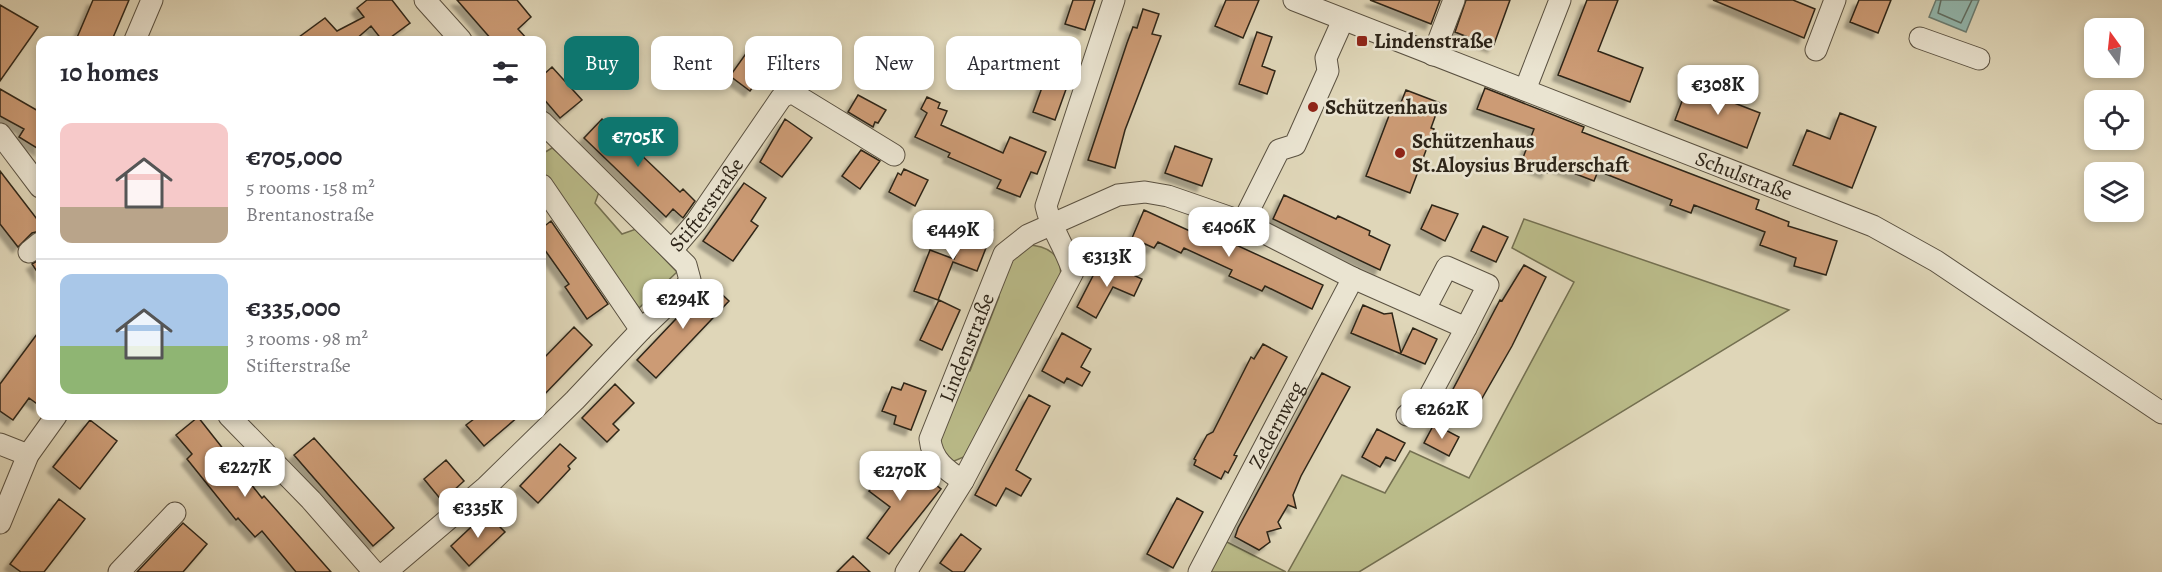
<!DOCTYPE html>
<meta charset="utf-8">
<style>
:root{--surface:#fff;--page:#f7f7f7;--text:#2b2b33;--muted:#7c7c81;--line:#e1e1e2;--accent:#0f766e}
body{margin:0;font-family:Alegreya,serif;background:var(--page);color:var(--text);height:100vh;display:flex;flex-direction:column;font-size:22px;white-space:nowrap}
*{box-sizing:border-box;margin:0}
p{font-size:20px;color:var(--muted)}
.icon{flex:none;width:33px;height:33px;fill:none;stroke:currentColor;stroke-width:2;stroke-linecap:round;stroke-linejoin:round}
.map{position:relative;flex:1;overflow:hidden}
.drawer{position:absolute;left:36px;top:36px;width:510px;height:384px;display:flex;flex-direction:column;background:var(--surface);border-radius:12px;box-shadow:0 3px 9px #0003}
.drawer>*{flex:none}
.guide{position:absolute;left:564px;top:36px;width:570px;height:54px;display:flex;gap:12px}
.needle{width:39px;rotate:345deg}
.tools{position:absolute;left:2084px;top:18px;display:grid;gap:12px}
.tools a{display:grid;place-items:center;width:60px;height:60px;border-radius:12px;background:var(--surface);box-shadow:0 3px 9px #0003;font-size:30px}
.price{position:absolute;translate:-50% -51px;padding:0 14px;border-radius:12px;background:#fff;color:#222;font-size:20px;line-height:39px;filter:drop-shadow(0 2px 3px #0008)}
.price::after{content:'';position:absolute;left:50%;top:36px;width:18px;height:14px;margin-left:-9px;background:inherit;clip-path:polygon(0 0,100% 0,50% 100%)}
.price.on{background:var(--accent);color:#fff}
ul{padding:0;list-style:none}
li{display:flex;align-items:center;gap:18px;height:150px;padding:0 24px}
li+li{border-top:2px solid var(--line)}
li span{display:grid;place-items:center;flex:none;width:168px;height:120px;border-radius:12px;color:#555}
li>.icon{margin-inline-start:auto}
span .icon{width:72px;height:72px;fill:#fffc;stroke-width:1}
li b{font-size:26px}
h2{display:flex;justify-content:space-between;align-items:center;height:72px;padding:0 24px;font-size:26px}
.pill{padding:0 21px;border-radius:12px;background:var(--surface);box-shadow:0 3px 9px #0003;font-size:21px;line-height:54px}
.pill.on{background:var(--accent);color:#fff}
.map>svg:first-child{display:block}
.green{fill:#babb89;stroke:#747051;stroke-width:1.5}
.water{fill:#93b9b0;stroke:#6b7e74;stroke-width:1.5}
.lines{fill:none;stroke-linecap:round;stroke-linejoin:round}
.shore{stroke:#606f64;stroke-width:1.5}
.building{fill:#cc9b74;stroke:#2e2519;stroke-width:1.5;filter:url(#shadow)}
.minor-casing{stroke:#5a5141;stroke-width:23}
.minor{stroke:#eae4d1;stroke-width:21}
.poi-dot{fill:#8f2418;stroke:#eae4d1;stroke-width:2}
.labels{text-anchor:middle;stroke-width:5;stroke-linejoin:round;paint-order:stroke}
.poi-label{font-size:21px;font-weight:bold;fill:#2e2519;stroke:#eae4d1;text-anchor:start}
.street-label{font-size:21px;fill:#2e2519;stroke:#eae4d1}
</style>
<div class="map">
<svg width="2162" height="572" viewBox="0 0 2162 572">
<defs>
<filter id="shadow"><feDropShadow dx="-5.5" dy="5.5" stdDeviation="1.5" flood-color="#0004"/></filter>
</defs>
<rect width="100%" height="100%" fill="#dfd6b8"/>
<filter id="stains"><feTurbulence type="fractalNoise" baseFrequency=".00333" numOctaves="4"/><feColorMatrix values="0 0 0 0 .2 0 0 0 0 .09 0 0 0 0 .02 0 0 0 .5 -.17"/></filter>
<radialGradient id="worn" r=".72"><stop offset=".6" stop-color="#630" stop-opacity="0"/><stop offset="1" stop-color="#630" stop-opacity=".3"/></radialGradient>
<path class="green" d="M552,148L565,158L599,192L595,203L622,234L636,229L677,272L639,308L549,186L542,171V154Z
M1524,219L1789,310L1359,572H1288L1342,475L1385,493L1410,451L1469,478L1574,282L1512,248Z
M1026,245C1047,245 1064,255 1060,279L966,456L952,462L944,457L938,431L961,374L970,371L999,297C993,274 1009,258 1026,245Z
M1223,540L1286,572H1206Z"/>
<path class="water" d="M1936,0H1979L1966,32L1929,17Z"/>
<g class="lines">
<path class="shore" d="M1941,0L1938,13L1961,23L1972,0"/>
</g>
<path class="building" d="M93,0H129L112,40H76Z
M367,0H392L410,23L387,40H382L371,26L355,40H295L325,18L337,31L364,17L357,8Z
M457,0H517L531,17L518,29L528,40H492Z
M1073,0H1095L1085,30L1065,24Z
M1226,0H1259L1243,38L1215,26Z
M1370,0H1440L1431,24Z
M1466,0H1510L1493,47L1455,32Z
M1587,0H1618L1598,51L1643,68L1630,102L1558,75Z
M1713,0H1793L1815,9L1804,38Z
M1859,0H1891L1878,33L1850,22Z
M0,5L38,27L0,81Z
M1143,9L1159,14L1152,34L1161,36L1125,130L1115,168L1088,160L1127,43L1133,27L1137,28Z
M1257,32L1272,37L1262,66L1275,71L1267,94L1239,84Z
M757,38L778,53L750,91L730,76Z
M812,43L835,63L818,82L796,62Z
M552,67L582,100L560,118L542,97V76Z
M1047,74L1069,81L1055,120L1033,112Z
M1688,85L1760,113L1747,148L1675,120Z
M1485,88L1584,127L1582,132L1759,200L1756,209L1789,222L1788,226L1837,241L1826,275L1794,266L1796,258L1760,245L1765,232L1694,205L1691,213L1670,205L1672,200L1598,171L1594,181L1550,164L1547,173L1521,163L1534,129L1477,109Z
M0,89L40,112V150L19,137L24,129L0,116Z
M1406,90L1440,103L1431,128L1434,129L1410,193L1366,176L1390,113L1396,115Z
M858,95L886,110L878,123L875,122L873,127L848,112Z
M927,97L940,103L938,108L947,111L941,125L1003,153L1010,137L1046,152L1037,174L1031,172L1020,197L997,188L1001,180L948,157L950,153L915,137L927,113L921,109Z
M1840,113L1876,127L1852,188L1793,165L1807,130L1830,139Z
M602,119L622,138L636,123L650,136L636,150L680,192L683,189L695,201L683,218L673,209L666,217L584,138Z
M785,119L812,138L782,177L760,162Z
M1175,146L1212,159L1202,186L1165,173Z
M861,150L880,161L860,189L842,176Z
M904,169L928,180L915,206L889,192L898,173L901,175Z
M0,171L40,223V231L32,233L18,247L0,224Z
M744,183L766,198L751,221L758,226L733,261L703,241Z
M1284,195L1336,219L1338,216L1370,231L1369,235L1390,245L1380,270L1273,219Z
M1432,205L1458,214L1445,241L1421,229Z
M1144,210L1192,232L1195,226L1323,285L1312,309L1265,286L1262,291L1229,276L1232,270L1184,248L1181,253L1158,242L1154,248L1132,238Z
M551,221L608,304L587,319L565,287L569,284L542,246V228Z
M970,221L993,230L977,271L953,262L938,300L914,291L930,250L954,259Z
M1483,226L1508,237L1496,262L1471,251Z
M40,259V276L32,264Z
M1110,264L1142,279L1134,296L1113,287L1096,318L1077,307L1096,270L1105,274Z
M1524,265L1546,277L1512,346L1477,407L1451,393L1500,300L1502,301Z
M710,283L729,301L656,378L637,360Z
M939,300L960,310L942,350L920,340Z
M1363,305L1384,314L1392,313L1401,353L1413,328L1437,339L1425,364L1351,333Z
M574,327L592,345L542,397V360Z
M40,330V406L29,398L13,420L0,411V384Z
M1062,333L1091,349L1081,367L1090,372L1082,386L1067,378L1064,383L1042,371Z
M1263,344L1287,357L1234,455L1237,456L1228,473L1225,471L1221,479L1194,465L1196,460L1194,459L1207,435L1213,432L1251,357L1254,359Z
M1322,373L1350,387L1301,476L1293,495L1296,508L1288,505L1278,522L1281,528L1267,532L1270,542L1259,550L1235,537L1238,528Z
M904,383L926,391L911,430L894,424L896,416L882,411L892,387L901,390Z
M615,384L634,403L613,424L619,430L607,442L582,418Z
M1029,395L1050,406L1016,470L1031,479L1021,496L1006,488L996,506L975,495Z
M478,416H519L484,446L466,425Z
M198,417L262,498L264,496L331,572H296L262,531L255,537L238,518L236,520L187,459L192,454L176,435Z
M90,420L117,441L80,489L53,467Z
M1434,424L1459,437L1449,456L1424,443Z
M1377,429L1405,443L1395,461L1386,457L1380,467L1362,457Z
M314,438L394,528L373,546L294,455Z
M560,444L576,458L568,466L570,469L538,503L520,486Z
M897,455L941,489L889,554L867,538L890,507L869,491Z
M446,460L464,481L442,501L424,479Z
M1177,498L1203,512L1173,568L1147,554Z
M59,499L85,519L44,572H21L10,564Z
M486,513L505,532L469,566L451,546Z
M183,523L207,544L183,572H137Z
M961,534L981,549L964,572H953L940,563Z
M853,556L870,572H837Z"/>
<g class="lines">
<g class="minor-casing">
<g id="minor">
<path d="M425,0L461,40"/>
<path id="s1" d="M1294,0L1873,226L1936,261L2162,413"/>
<path d="M1920,38L1979,59"/>
<path d="M135,40L152,0"/>
<path d="M1816,50L1835,0"/>
<path d="M1433,55L1454,0"/>
<path d="M1525,90L1560,0"/>
<path d="M0,134L40,187"/>
<path d="M542,185L641,330"/>
<path d="M1243,222L1279,150L1295,145L1328,71L1326,58L1343,20"/>
<path id="s2" d="M672,250L696,222L781,98L791,92L894,155"/>
<path d="M29,252L40,243"/>
<path d="M1425,309L1447,267L1488,285L1466,328"/>
<path d="M229,416L311,500L374,572"/>
<path d="M0,444L28,455"/>
<path id="s3" d="M963,481C946,470 932,460 930,439L1004,254L1028,235L1118,195L1145,192L1168,196L1243,222L1353,278L1466,328L1428,399L1407,415"/>
<path d="M0,523L28,455L56,416"/>
<path d="M119,572L175,513"/>
<path d="M386,572L486,487L575,400L641,330L684,289L690,280L686,265L542,122"/>
<path d="M906,572L963,481L1073,272C1066,248 1051,230 1046,206L1114,0"/>
<path id="s4" d="M1199,572L1353,278"/>
</g>
</g>
<use href="#minor" class="minor"/>
</g>
<g class="poi-dot">
<rect x="1356" y="35" width="12" height="12" rx="3"/>
<circle cx="1313" cy="107" r="6"/>
<circle cx="1400" cy="153" r="6"/>
</g>
<g class="labels">
<g class="poi-label">
<text x="1374" y="48">Lindenstraße</text>
<text x="1325" y="114">Schützenhaus</text>
<text x="1412" y="148">Schützenhaus<tspan x="1412" dy="24">St.Aloysius Bruderschaft</tspan></text>
</g>
<g class="street-label">
<text dy="7" stroke="none"><textPath href="#s1" startOffset="483">Schulstraße</textPath></text>
<text dy="7" stroke="none"><textPath href="#s2" startOffset="57">Stifterstraße</textPath></text>
<text dy="7" stroke="none"><textPath href="#s3" startOffset="154">Lindenstraße</textPath></text>
<text dy="7" stroke="none"><textPath href="#s4" startOffset="166">Zedernweg</textPath></text>
</g>
</g>
<rect width="100%" height="100%" filter="url(#stains)"/>
<rect width="100%" height="100%" fill="url(#worn)"/>
</svg>
<div class="tools">
<a><svg class="needle" viewBox="-14 -14 28 28"><path d="M0-13l5 13h-10z" fill="#e53935"/><path d="M0 13l5-13h-10z" fill="#7c7c81"/></svg></a>
<a><svg class="icon" aria-label="locate" viewBox="0 0 24 24"><circle cx="12" cy="12" r="6"/><path d="M12 2v4M12 18v4M2 12h4M18 12h4"/></svg></a>
<a><svg class="icon" aria-label="layers" viewBox="0 0 24 24"><path d="M12 4l9 5-9 5-9-5zM3 14l9 5 9-5"/></svg></a>
</div>
<b class="price" style="left:1718px;top:116px">€308K</b>
<b class="price on" style="left:638px;top:168px">€705K</b>
<b class="price" style="left:1229px;top:258px">€406K</b>
<b class="price" style="left:953px;top:261px">€449K</b>
<b class="price" style="left:1107px;top:288px">€313K</b>
<b class="price" style="left:683px;top:330px">€294K</b>
<b class="price" style="left:1442px;top:440px">€262K</b>
<b class="price" style="left:245px;top:498px">€227K</b>
<b class="price" style="left:900px;top:502px">€270K</b>
<b class="price" style="left:478px;top:539px">€335K</b>
<div class="guide">
<a class="pill on">Buy</a>
<a class="pill">Rent</a>
<a class="pill">Filters</a>
<a class="pill">New</a>
<a class="pill">Apartment</a>
</div>
<section class="drawer">
<h2>10 homes<svg class="icon" aria-label="filters" viewBox="0 0 24 24"><path d="M4 7h16M4 17h16"/><circle cx="9" cy="7" r="2"/><circle cx="15" cy="17" r="2"/></svg></h2>
<ul>
<li><span style="background:linear-gradient(#f6c9c9 70%,#b9a48a 0)"><svg class="icon" aria-label="home" viewBox="0 0 24 24"><path d="M3 11l9-7 9 7M6 9v11h12V9"/></svg></span><div><b>€705,000</b><p>5 rooms · 158 m²</p><p>Brentanostraße</p></div></li>
<li><span style="background:linear-gradient(#a9c7e8 60%,#8fb573 0)"><svg class="icon" aria-label="home" viewBox="0 0 24 24"><path d="M3 11l9-7 9 7M6 9v11h12V9"/></svg></span><div><b>€335,000</b><p>3 rooms · 98 m²</p><p>Stifterstraße</p></div></li>
</ul>
</section>
</div>
